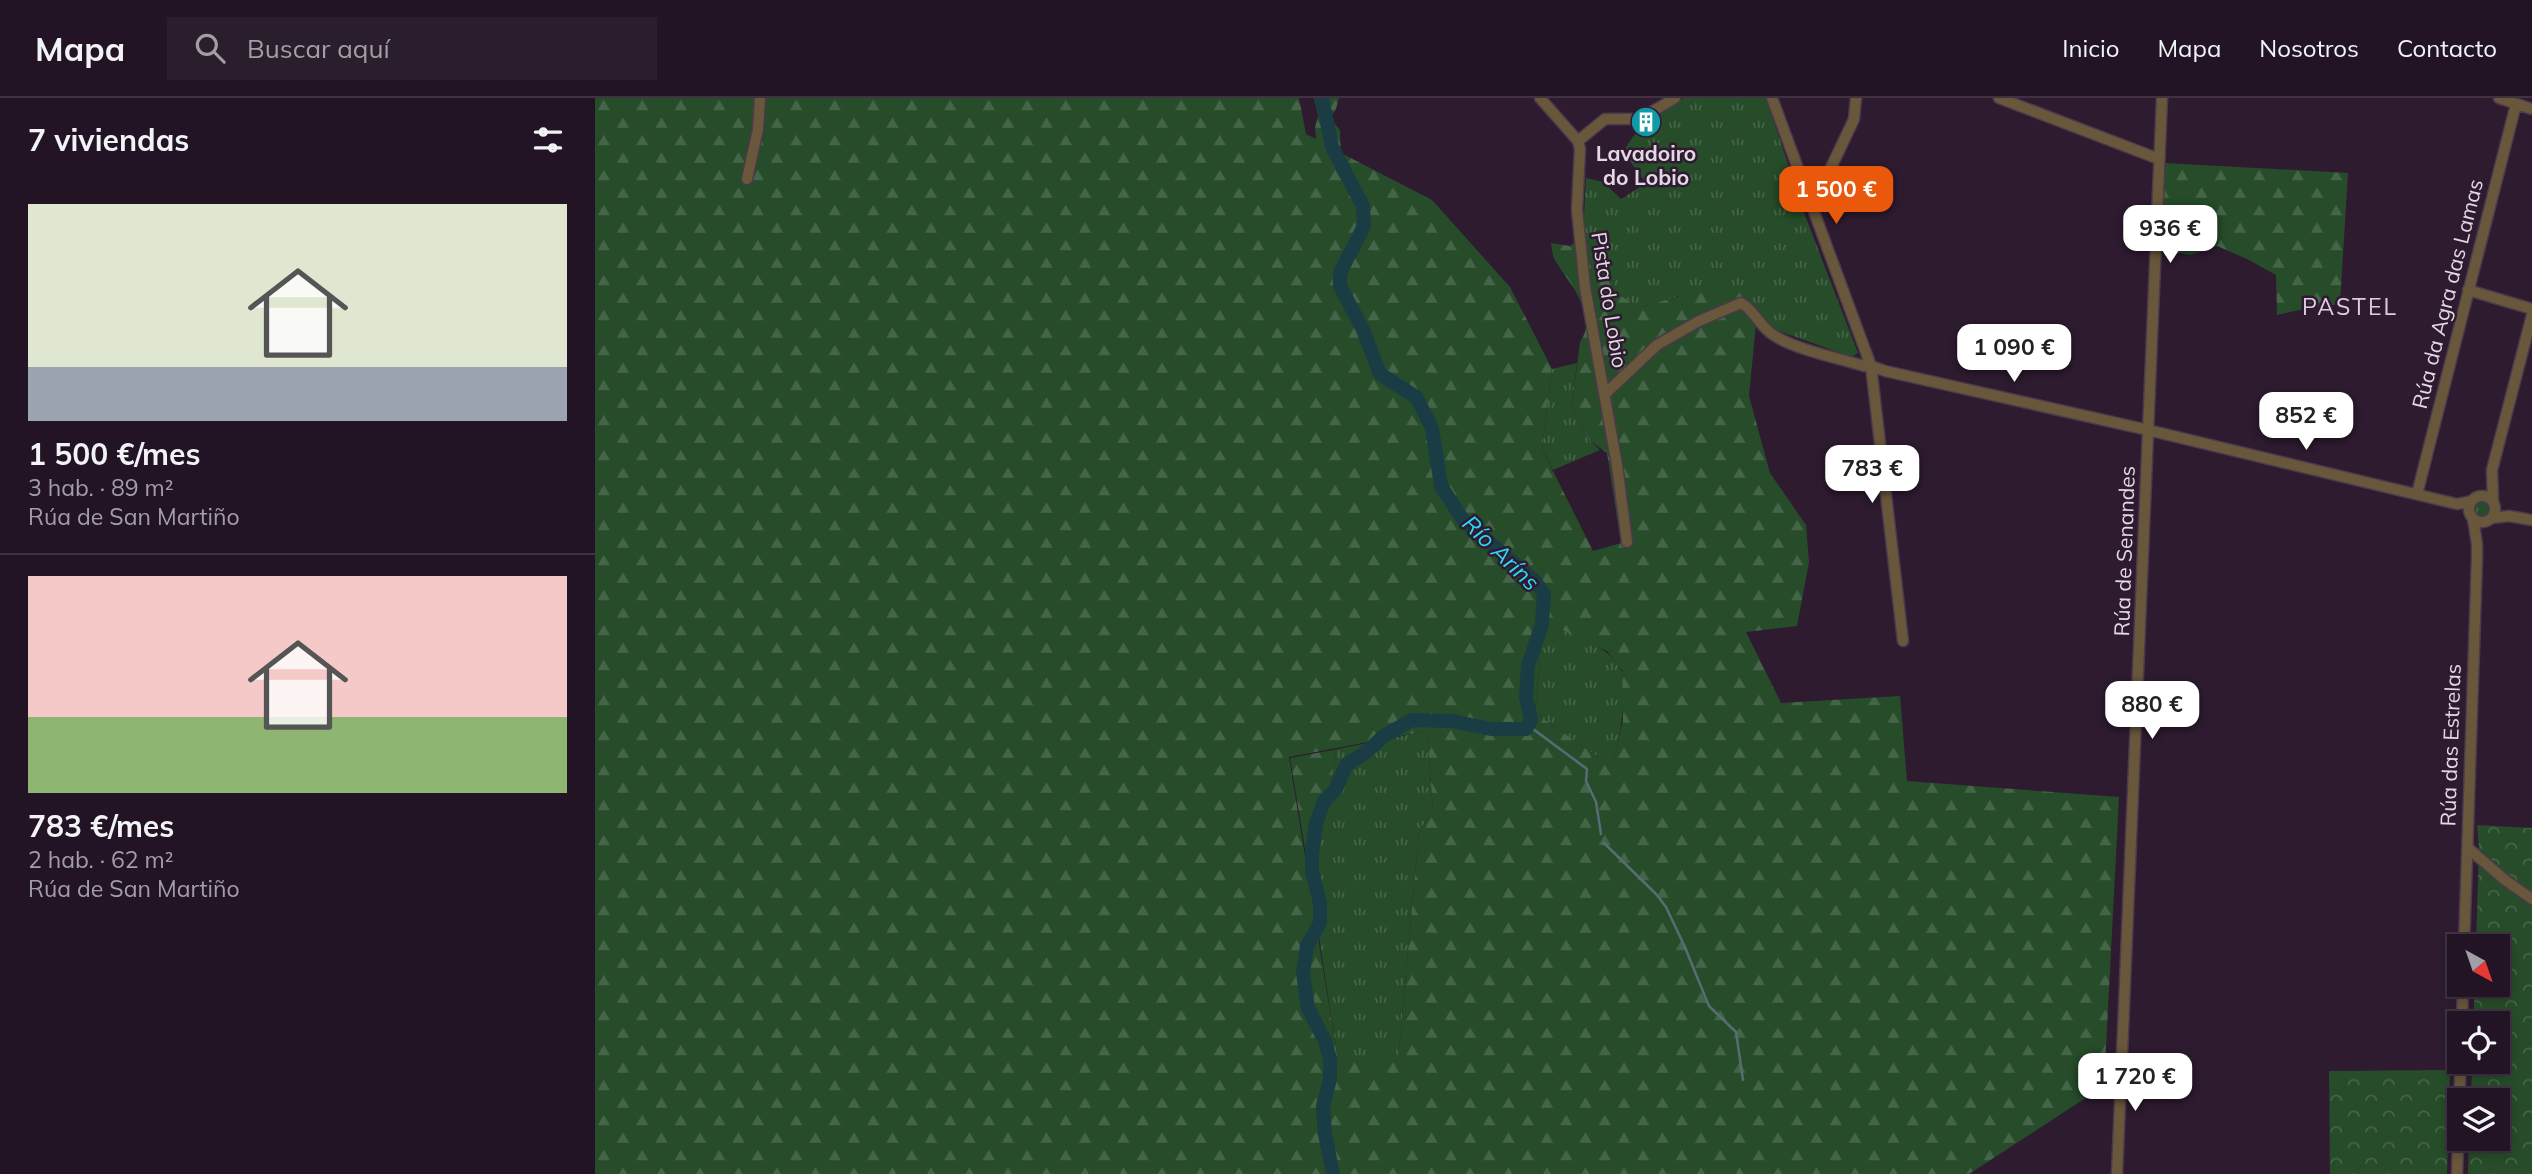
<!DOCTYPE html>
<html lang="es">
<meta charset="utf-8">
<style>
:root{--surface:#221424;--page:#2a1d2c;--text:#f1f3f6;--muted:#a29ea6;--line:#3f3341;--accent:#ea580c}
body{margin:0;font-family:Mulish,sans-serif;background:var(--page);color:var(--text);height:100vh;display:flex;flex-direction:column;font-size:26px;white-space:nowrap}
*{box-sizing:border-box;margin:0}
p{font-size:23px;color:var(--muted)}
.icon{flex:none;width:38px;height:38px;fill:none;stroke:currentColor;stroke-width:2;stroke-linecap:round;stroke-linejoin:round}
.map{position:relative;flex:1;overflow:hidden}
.details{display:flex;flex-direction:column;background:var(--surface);width:595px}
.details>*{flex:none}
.needle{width:46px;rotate:140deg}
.fabs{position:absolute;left:1852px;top:836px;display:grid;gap:14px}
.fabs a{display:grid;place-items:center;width:63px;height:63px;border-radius:0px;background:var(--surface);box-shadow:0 4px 10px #0003,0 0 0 2px var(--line);font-size:35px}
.price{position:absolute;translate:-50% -60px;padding:0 16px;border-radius:14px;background:#fff;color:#222;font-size:23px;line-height:46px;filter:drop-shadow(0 2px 4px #0008)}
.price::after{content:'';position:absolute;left:50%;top:42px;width:21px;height:16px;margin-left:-10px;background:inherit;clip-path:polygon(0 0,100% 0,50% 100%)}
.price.selected{background:var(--accent);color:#fff}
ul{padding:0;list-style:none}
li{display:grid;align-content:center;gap:14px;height:371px;padding:0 28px}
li+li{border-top:2px solid var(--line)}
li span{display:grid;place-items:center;height:217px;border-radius:0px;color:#555}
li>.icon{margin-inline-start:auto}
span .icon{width:126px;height:126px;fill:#fffc;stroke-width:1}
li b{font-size:30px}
h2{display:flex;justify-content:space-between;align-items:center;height:84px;padding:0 28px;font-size:30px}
header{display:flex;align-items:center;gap:42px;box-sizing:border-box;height:98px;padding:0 35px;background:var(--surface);border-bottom:2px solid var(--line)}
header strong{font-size:33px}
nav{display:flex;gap:38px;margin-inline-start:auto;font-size:24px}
.search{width:490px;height:63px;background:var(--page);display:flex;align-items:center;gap:18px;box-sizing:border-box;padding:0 24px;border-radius:0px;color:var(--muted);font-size:26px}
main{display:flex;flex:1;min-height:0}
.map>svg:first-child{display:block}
.grass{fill:url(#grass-tufts)}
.forest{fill:url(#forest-firs);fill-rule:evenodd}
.park{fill:url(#park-crowns)}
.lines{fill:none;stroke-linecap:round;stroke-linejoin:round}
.stream{stroke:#576c75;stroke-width:2.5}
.river{stroke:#1a3d45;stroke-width:14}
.minor-casing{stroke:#4b394d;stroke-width:13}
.minor{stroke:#69573b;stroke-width:10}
.labels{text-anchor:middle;stroke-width:5;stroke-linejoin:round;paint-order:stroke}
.poi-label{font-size:21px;font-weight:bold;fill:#e5d8e6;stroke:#2e1b30}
.street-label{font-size:21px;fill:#e5d8e6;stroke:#2e1b30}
.neighbourhood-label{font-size:23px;letter-spacing:2px;fill:#e2c9e4;stroke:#2e1b30}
.water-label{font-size:23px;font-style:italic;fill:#2ad8f8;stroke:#2e1b30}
</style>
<header>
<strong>Mapa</strong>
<div class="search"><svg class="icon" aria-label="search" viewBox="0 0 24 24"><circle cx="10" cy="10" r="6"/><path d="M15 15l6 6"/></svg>Buscar aquí</div>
<nav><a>Inicio</a><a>Mapa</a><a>Nosotros</a><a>Contacto</a></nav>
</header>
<main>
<section class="details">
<h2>7 viviendas<svg class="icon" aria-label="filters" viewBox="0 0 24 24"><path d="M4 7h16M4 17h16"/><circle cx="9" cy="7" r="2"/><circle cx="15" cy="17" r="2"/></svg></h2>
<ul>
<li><span style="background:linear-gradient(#dfe7d0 75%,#9aa5b1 0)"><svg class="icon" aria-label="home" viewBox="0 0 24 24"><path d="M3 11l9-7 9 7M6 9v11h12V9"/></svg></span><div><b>1 500 €/mes</b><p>3 hab. · 89 m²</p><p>Rúa de San Martiño</p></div></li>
<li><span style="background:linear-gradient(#f6c9c9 65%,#8fb573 0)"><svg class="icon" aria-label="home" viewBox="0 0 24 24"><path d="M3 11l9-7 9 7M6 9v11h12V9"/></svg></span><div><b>783 €/mes</b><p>2 hab. · 62 m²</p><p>Rúa de San Martiño</p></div></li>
</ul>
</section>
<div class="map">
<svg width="1937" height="1076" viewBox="0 0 1937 1076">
<defs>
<pattern id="grass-tufts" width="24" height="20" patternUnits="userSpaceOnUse" patternTransform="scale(1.75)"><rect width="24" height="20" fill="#264c29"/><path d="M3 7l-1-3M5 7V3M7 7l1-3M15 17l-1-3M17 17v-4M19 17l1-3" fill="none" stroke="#456548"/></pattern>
<pattern id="forest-firs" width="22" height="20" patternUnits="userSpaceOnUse" patternTransform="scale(1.75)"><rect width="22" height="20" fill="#264c29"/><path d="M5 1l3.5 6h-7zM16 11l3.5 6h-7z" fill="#456548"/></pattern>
<pattern id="park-crowns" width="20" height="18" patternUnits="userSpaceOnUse" patternTransform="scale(1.75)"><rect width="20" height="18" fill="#264c29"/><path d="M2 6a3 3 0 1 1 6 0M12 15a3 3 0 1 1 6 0" fill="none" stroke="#456548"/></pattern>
</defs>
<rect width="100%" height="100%" fill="#2e1b30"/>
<path class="grass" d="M1089,0H1171L1210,117L1263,255L1257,259L1178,231L1160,208L1148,203L1090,196L1044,210L1022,195L1012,166L988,138L991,80L1008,84L1026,101L1051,85L1032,59L1031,49L1047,26Z
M982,265L977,308L994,342L1005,352L958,372L947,351L957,271Z
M1879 412a9 9 0 1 1 18 0a9 9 0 1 1-18 0Z
M951,528C977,535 1011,546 1025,570C1035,587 1024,642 1019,661H1006L940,615L947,538Z
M832,633L838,713L824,733L803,963H743L717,793L741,656L738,652Z"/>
<path class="forest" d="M0,0H704L711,36L721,41L720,30L723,18L719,0H744L741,11L735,20L745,32L746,55L837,102L915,189L957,271L947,351L998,453L1026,445L1012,355L994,342L977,308L985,244C1005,216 973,185 960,162C957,157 957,151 956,145L975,148L988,138L1012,166L1022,195L1044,210L1090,196L1143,190L1161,226L1154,298L1175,375L1211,427L1214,464L1202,528L1151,534L1186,605L1305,598L1312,683L1524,699L1509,988L1374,1076H0ZM951,528L969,533L1012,553L1027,572L1028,622L1019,661H1006L940,615L947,538ZM832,633L838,713L824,733L803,962L743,963L694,659Z
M1570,65L1753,75L1745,206L1713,210L1682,217L1681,177L1652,161L1622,148L1596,157L1566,152Z
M738,652L741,656L717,793L695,660Z"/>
<path class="park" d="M1882,727L1937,730V1076H1873L1874,1041H1902V1003H1876L1877,964H1902V926H1878L1880,887H1902V849H1881L1884,751Z
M1855,972L1852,1076H1735L1734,973Z"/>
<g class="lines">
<path class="stream" d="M934,628L992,671L991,683L1001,704L1006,736
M1009,745L1062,797L1071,809L1089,847L1114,908L1141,934L1148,982"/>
<path class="river" d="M727,0L737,49L768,108L769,128L745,175V188L768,232L785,276L821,299L837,330L846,388L868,422L939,482L949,496L947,526L933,568L931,599L936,622L931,631H896L857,623L817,622L790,637L770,655L751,667L741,691L729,703L721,726L717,754V773L725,805V825L712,848L708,875L713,910L730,943L735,961V981L728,1008L730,1036L738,1076"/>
<g class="minor-casing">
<path id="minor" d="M945,0L983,43L985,51L982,112L990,189L1022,367L1032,444
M1177,0L1276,268L1308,543
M1404,0L1564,61
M1904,0L1937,11
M983,43L1010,21H1045L1080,0
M152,81L163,31L165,0
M1216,105L1224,95L1259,21L1261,0
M1873,192L1937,211
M1010,296L1062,247L1104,223L1146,205C1160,213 1164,227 1177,236C1198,251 1243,260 1269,268H1276L1290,273L1553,332L1845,402L1862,406L1877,403
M1822,396L1921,6
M1874 411a13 13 0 1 1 26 0a13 13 0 1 1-26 0Z
M1898,403L1897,372L1937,217
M1897,420L1914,418L1937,422
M1873,750L1910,782L1937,801
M1869,849L1882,461V446L1878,421
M1867,926L1868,887
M1864,1003L1866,964
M1522,1076L1567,0
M1862,1076L1864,1020"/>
</g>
<use href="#minor" class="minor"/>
</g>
<defs>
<g id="building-disc" transform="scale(1.575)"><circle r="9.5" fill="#0f9aa8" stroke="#2e1b30"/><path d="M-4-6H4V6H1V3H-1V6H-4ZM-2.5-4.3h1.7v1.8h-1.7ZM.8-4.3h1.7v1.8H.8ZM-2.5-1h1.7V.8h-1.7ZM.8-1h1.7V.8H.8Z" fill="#fff"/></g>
</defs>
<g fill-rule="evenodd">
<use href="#building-disc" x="1051" y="24"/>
</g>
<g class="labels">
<g class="poi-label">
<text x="1051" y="63">Lavadoiro<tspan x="1051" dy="24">do Lobio</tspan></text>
</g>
<g class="street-label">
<text transform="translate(1853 196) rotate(-76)" y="7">Rúa da Agra das Lamas</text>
<text transform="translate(1014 202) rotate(81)" y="7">Pista do Lobio</text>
<text transform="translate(1530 453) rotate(-88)" y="7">Rúa de Senandes</text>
<text transform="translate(1856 647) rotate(-88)" y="7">Rúa das Estrelas</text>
</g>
<g class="neighbourhood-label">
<text x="1755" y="217">PASTEL</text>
</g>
<g class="water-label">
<text transform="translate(906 455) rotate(44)" y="8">Río Aríns</text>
</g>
</g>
</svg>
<div class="fabs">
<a><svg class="needle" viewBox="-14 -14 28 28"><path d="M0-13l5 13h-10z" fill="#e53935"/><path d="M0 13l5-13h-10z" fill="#a29ea6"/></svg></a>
<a><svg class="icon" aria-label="locate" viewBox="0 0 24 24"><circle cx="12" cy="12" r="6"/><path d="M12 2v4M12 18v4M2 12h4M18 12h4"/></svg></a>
<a><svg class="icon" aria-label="layers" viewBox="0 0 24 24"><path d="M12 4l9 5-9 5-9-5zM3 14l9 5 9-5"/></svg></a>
</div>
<b class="price selected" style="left:1241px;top:128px">1 500 €</b>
<b class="price" style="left:1575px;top:167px">936 €</b>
<b class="price" style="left:1419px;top:286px">1 090 €</b>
<b class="price" style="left:1711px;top:354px">852 €</b>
<b class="price" style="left:1277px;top:407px">783 €</b>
<b class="price" style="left:1557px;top:643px">880 €</b>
<b class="price" style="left:1540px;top:1015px">1 720 €</b>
</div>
</main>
